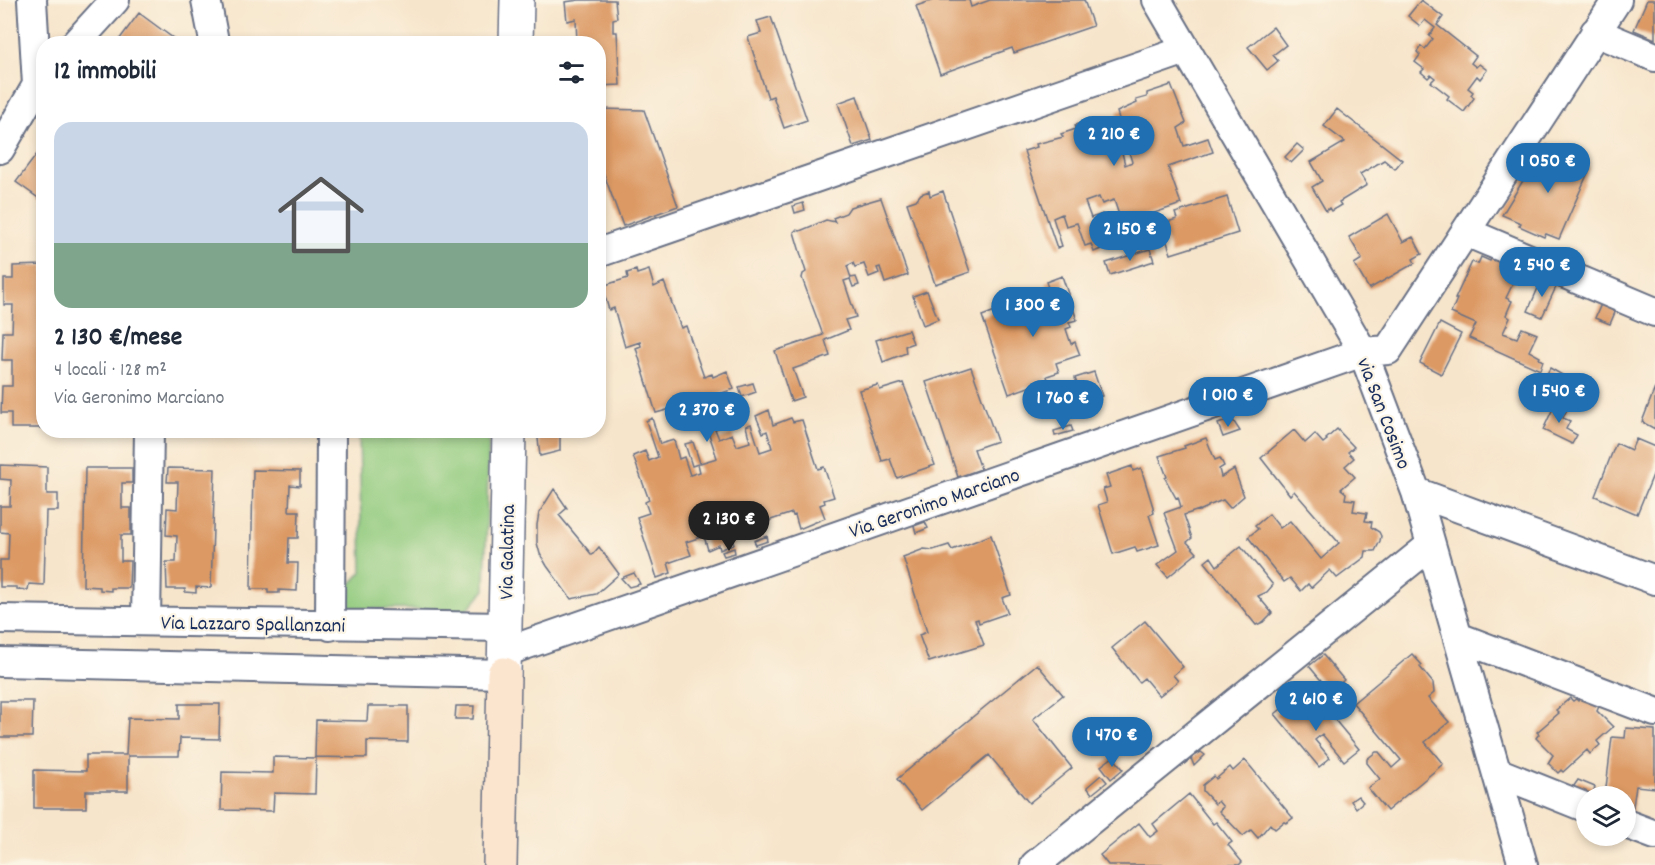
<!DOCTYPE html>
<html lang="it">
<meta charset="utf-8">
<style>
:root{--surface:#fff;--page:#f6f6f7;--text:#1f2937;--muted:#747a83;--accent:#1f6fb2}
body{margin:0;font-family:Dekko,sans-serif;background:var(--page);color:var(--text);height:100vh;display:flex;flex-direction:column;font-size:22px;white-space:nowrap}
*{box-sizing:border-box;margin:0}
p{font-size:20px;color:var(--muted)}
.icon{flex:none;width:33px;height:33px;fill:none;stroke:currentColor;stroke-width:2;stroke-linecap:round;stroke-linejoin:round}
.map{position:relative;flex:1;overflow:hidden}
.panel{position:absolute;left:36px;top:36px;width:570px;height:402px;display:flex;flex-direction:column;background:var(--surface);border-radius:24px;box-shadow:0 3px 9px #0003}
.panel>*{flex:none}
.buttons{position:absolute;left:1576px;top:786px;display:grid;gap:12px}
.buttons a{display:grid;place-items:center;width:60px;height:60px;border-radius:50%;background:var(--surface);box-shadow:0 3px 9px #0003;font-size:30px}
.price{position:absolute;translate:-50% -51px;padding:0 14px;border-radius:21px;background:var(--accent);color:#fff;font-size:20px;line-height:39px;filter:drop-shadow(0 2px 3px #0008)}
.price::after{content:'';position:absolute;left:50%;top:36px;width:18px;height:14px;margin-left:-9px;background:inherit;clip-path:polygon(0 0,100% 0,50% 100%)}
.price.current{background:#222;color:#fff}
ul{padding:0;list-style:none}
li{display:grid;align-content:center;gap:12px;height:318px;padding:0 18px}
li span{display:grid;place-items:center;height:186px;border-radius:18px;color:#555}
li>.icon{margin-inline-start:auto}
span .icon{width:108px;height:108px;fill:#fffc;stroke-width:1}
li b{font-size:26px}
h2{display:flex;justify-content:space-between;align-items:center;height:72px;padding:0 18px;font-size:26px}
.map>svg:first-child{display:block}
.green{fill:#91ca7e;stroke:#567c6e;stroke-width:1.5}
.building{fill:#dc9964}
.lines{fill:none;stroke-linecap:round;stroke-linejoin:round}
.minor-casing{stroke:#686f84;stroke-width:32}
.tertiary-casing{stroke:#686f84;stroke-width:36}
.secondary-casing{stroke:#686f84;stroke-width:36}
.minor{stroke:#fff;stroke-width:28}
.tertiary{stroke:#fff;stroke-width:33}
.secondary{stroke:#fce5cf;stroke-width:33}
.labels{text-anchor:middle;stroke-width:4.5;stroke-linejoin:round;paint-order:stroke}
.street-label{font-size:21px;fill:#1b2f5e;stroke:#fcf5e5}
</style>
<div class="map">
<svg width="1655" height="865" viewBox="0 0 1655 865">
<rect width="100%" height="100%" fill="#fcf5e5"/>
<filter id="ink" filterUnits="userSpaceOnUse"><feTurbulence type="fractalNoise" baseFrequency=".0167" numOctaves="2"/><feDisplacementMap in="SourceGraphic" scale="12" xChannelSelector="R" yChannelSelector="G"/><feConvolveMatrix kernelMatrix="1 2 1 2 8 2 1 2 1" color-interpolation-filters="sRGB"/></filter>
<filter id="wash" filterUnits="userSpaceOnUse"><feTurbulence type="fractalNoise" baseFrequency=".008" numOctaves="4" result="noise"/><feDisplacementMap in="SourceGraphic" scale="24" xChannelSelector="R" yChannelSelector="G"/><feGaussianBlur stdDeviation="1.35" result="paint"/><feColorMatrix in="noise" values="0 0 0 0 0 0 0 0 0 0 0 0 0 0 0 0 0 1.4 0 .05"/><feComposite in="paint" operator="in"/></filter>
<g filter="url(#wash)">
<rect width="100%" height="100%" fill="#f7e5cb"/>
<path class="green" d="M359,431H489L485,590L467,610L343,609V592L362,572Z"/>
<g id="blocks">
<path class="building" d="M579,0H615L617,18L613,19V32H617L620,85L598,86V44H577L576,19L567,21L565,2Z
M934,0H969L971,7L990,0H1084L1093,26L1014,53L1012,48L940,74L916,6Z
M1421,0L1443,17L1437,25L1476,56L1471,63L1476,67L1479,64L1487,70L1480,79L1477,76L1468,88L1473,92L1471,95L1474,98L1464,112L1447,99L1449,96L1431,82L1435,78L1431,75L1428,78L1421,72L1424,69L1415,62L1420,55L1417,52L1421,46L1425,49L1433,39L1429,36L1435,28L1425,20L1420,26L1408,16Z
M1647,0H1655V39L1634,30Z
M139,13L181,44H116Z
M771,17L807,120L784,128L773,96L768,98L748,37L761,33L757,21Z
M1273,27L1286,45L1273,55L1278,61L1267,70L1248,47Z
M1171,85L1186,123L1178,128L1184,146L1208,138L1213,152L1168,167L1181,204L1122,224L1114,200L1102,204L1099,197L1085,202L1091,218L1102,214L1109,234L1097,239L1101,249L1094,252L1091,244L1085,246L1077,223L1066,226L1062,214L1053,218L1062,246L1057,248L1024,151L1037,147L1036,144L1063,137L1061,134L1076,129L1075,125L1089,121L1090,124L1094,123L1101,145L1119,140L1125,165L1132,162L1117,112L1137,103L1136,100L1147,97V93Z
M857,96L872,140L853,146L838,103Z
M598,109L644,110L678,206L623,226L598,158Z
M1337,109L1402,160L1395,169L1384,160L1360,174L1367,185L1339,202L1341,205L1331,211L1329,208L1326,211L1312,187L1322,181L1311,162L1345,142L1324,126Z
M1297,144L1304,150L1291,163L1285,157Z
M44,145V202L16,182Z
M1547,145L1578,159L1577,162L1590,168L1559,239L1546,234L1544,237L1519,226L1521,223L1502,215L1535,161L1539,162Z
M929,191L930,196L943,191L970,272L935,284L907,203L916,200L921,194Z
M1227,197L1238,233L1171,254L1161,224L1177,219L1175,213Z
M881,198L908,275L885,283L880,267L877,268L879,273L869,277L864,264L855,267L853,263L847,266L851,278L856,277L859,285L853,287L850,279L844,281L856,317L845,320L849,330L825,340L830,356L793,369L803,397L791,401L775,351L823,335L802,278L803,274L806,272L794,232L796,230L800,231L826,220L835,222L833,218L846,213L850,207Z
M803,203L805,210L795,213L793,206Z
M1388,214L1403,242L1413,237L1422,254L1413,259L1415,263L1369,289L1354,264L1362,259L1349,237Z
M1150,221L1153,228L1144,231L1141,224Z
M1150,249L1154,261L1110,275L1106,263Z
M1481,257L1490,261L1492,257L1506,264L1505,267L1510,270L1511,266L1516,269L1515,272L1518,273L1506,298L1512,301L1506,315L1510,318L1503,333L1517,338L1522,328L1537,334L1529,351L1540,357L1539,359L1543,361L1540,370L1469,338L1476,324L1451,313L1457,299H1455L1472,262L1478,264Z
M44,265V428H11V413H1L2,386H12V360H2L3,332H12L13,305H4V279H13V266Z
M636,270L637,274L649,270L654,287L664,282L681,328L686,326L704,377L712,374L713,377L727,371L734,389L713,396L718,409L721,408L726,425L715,429L719,439L732,434L737,446L750,442L746,426L751,424L760,452L772,448L767,431L763,433L756,416L769,410L773,425L791,418L793,422L802,420L818,469L824,467L834,497L824,500L825,503L820,505L825,518L799,529L795,515L793,516L792,513L750,527L751,532L732,538L734,544L720,550L719,545L708,550L704,536L686,542L691,555L668,563L671,573L657,578L637,517L649,513L645,502L649,500L633,456L645,451L649,461L658,457L646,421L652,418L660,444L674,440L679,459L684,457L690,475L700,472L698,464L692,466L685,444L693,442L700,463L717,458L707,428L714,426L706,399L656,413L636,348L641,346L640,342L625,347L614,308L609,310L602,286L628,278L627,273Z
M1062,276L1077,320L1069,322L1071,327L1066,329L1071,344L1075,342L1080,355L1056,363L1059,372L1047,376L1048,380L1009,394L982,316L1000,309L1001,313L1051,296L1046,282Z
M1542,279L1557,285L1542,317L1528,311Z
M927,291L938,319L923,325L913,296Z
M1601,304L1616,310L1610,324L1595,318Z
M1440,323L1461,334L1441,374L1420,363Z
M908,330L913,343L905,346L906,353L883,362L876,340Z
M971,367L997,441L974,449L981,469L958,477L926,382Z
M1550,368L1571,380L1569,385L1575,389L1572,394L1563,388L1561,391L1554,387L1558,380L1547,374Z
M1094,372L1102,396L1083,402L1075,378Z
M753,383L756,392L742,397L739,387Z
M903,383L935,465L897,478L890,459L882,461L859,390L878,385L880,390Z
M1545,386L1554,390L1547,407L1538,403Z
M1655,388V429L1642,422Z
M1556,402L1568,407L1563,418L1570,421L1566,429L1577,435L1572,444L1543,430Z
M1232,419L1240,431L1223,437L1218,424Z
M1071,426L1073,431L1055,436L1054,431Z
M1337,429L1354,447L1348,452L1354,458L1345,466L1355,477L1341,489L1346,493L1345,499L1355,500L1353,511L1367,513L1365,521L1372,522L1371,527L1379,532L1381,536L1380,541L1375,551H1366L1365,557L1337,578L1330,570L1311,588L1308,584L1301,591L1290,578L1284,582L1248,537L1258,529L1255,526L1269,514L1280,528L1290,521L1321,559L1339,543L1294,491L1290,495L1261,458L1294,430L1305,443L1315,434L1323,443L1327,440L1326,439Z
M537,430H560V451L540,456Z
M1206,438L1215,460L1220,458L1224,466L1219,469L1221,477L1234,469L1244,496L1230,508L1223,500L1208,506V507L1199,511V510L1184,515L1192,538L1187,542L1197,553L1168,577L1157,565L1178,550L1164,513L1181,507L1178,497L1176,498L1165,478L1167,477L1159,456L1185,448L1184,446Z
M1636,439L1655,447V470L1637,514L1595,496L1616,443L1631,450Z
M0,465L47,467V494H58V511H46L44,585L29,584L28,590L17,589V587H0V560H8L9,533L0,532V506H10L11,480L0,479Z
M1132,466L1133,471L1141,468L1153,507L1154,513L1149,515L1159,545L1137,552L1135,547L1113,554L1098,505L1107,502L1103,489L1110,487L1106,475Z
M85,468H132V483H122V508H131V535H121V561H130L129,588H111V591L100,590V587L83,586Z
M168,468L215,469L211,588L196,587V593L185,592V589H167L166,562H176L177,536L166,535L167,508L177,509L178,482H167Z
M253,470L300,471V486L290,485L289,511H299L298,538H289L288,563H298L297,591L279,590V593H268V589H251Z
M554,489L567,508L559,515L592,555L599,547L619,574L596,594L571,599L547,566L540,554L537,543V525L539,513Z
M925,522L928,528L916,533L914,526Z
M991,535L1011,595L1002,598L1008,613L979,623L978,619L975,620L984,645L929,662L919,635L927,632L903,557L924,549L933,550L949,545L952,550Z
M767,536L768,541L756,545L754,541Z
M1241,546L1273,585L1267,592L1258,596L1272,613L1263,622L1256,625L1205,562L1211,557L1217,566Z
M734,548L735,553L724,556L722,552Z
M634,573L640,584L629,587L621,578Z
M1145,621L1183,667L1173,675L1178,681L1159,696L1144,678L1139,682L1112,648Z
M1412,654L1422,665L1420,667L1433,683L1434,693L1428,698L1449,722L1425,742L1443,764L1387,811L1368,788L1380,779L1367,763V759L1376,752H1379L1392,768L1401,760L1353,703Z
M1323,655L1344,680L1330,691L1309,666Z
M1037,664L1063,695L1033,719L1072,768L1029,803L989,755L922,810L897,779Z
M1580,697L1600,704L1597,711L1613,727L1597,741L1600,745L1590,754L1587,750L1563,772L1561,770L1558,773L1548,763L1553,755L1536,738L1539,734L1537,732L1559,713L1556,710L1570,698L1573,701L1576,699L1578,701Z
M1295,698L1298,703L1301,701L1311,713L1308,715L1311,719L1325,708L1359,749L1344,761L1322,734L1315,740L1330,758L1319,767L1275,714Z
M0,701H33L32,737H0Z
M179,704H220L219,739L180,738L179,756H128V791H86V808H34V770L86,771V755H126L128,718L179,719Z
M368,706H408V742L367,741V758L315,757L316,720L367,721Z
M456,706H474L473,719H455Z
M1626,728L1655,730V788L1636,786L1632,813L1626,811V796H1605L1612,737L1625,738Z
M1201,752L1205,755L1194,766L1191,758Z
M273,757L316,758L315,794L274,793L273,811L221,810L222,772L273,773Z
M1113,757L1123,769L1111,779L1101,766Z
M1245,760L1293,818L1286,823L1284,822L1275,829L1270,824L1258,838L1251,830L1243,836L1219,811L1223,807L1218,801L1215,804L1203,791V785L1214,776L1216,779L1230,767L1233,771Z
M1101,775L1107,782L1092,794L1087,787Z
M1578,780L1595,787L1592,796L1571,790Z
M1189,794L1213,824L1216,822L1232,842L1228,845L1242,862L1239,865H1108L1100,855L1139,823L1150,837L1158,831L1153,824Z
M1358,796L1363,802L1356,808L1351,801Z"/>
</g>
</g>
<g filter="url(#ink)">
<use href="#blocks" fill-opacity="0" stroke="#686f84" stroke-width="1.5"/>
<g class="lines">
<g class="minor-casing">
<path id="minor" d="M32,0L37,85
M206,0L214,41L213,44
M1157,0L1363,352L1416,492L1523,865
M1595,32L1655,57
M75,44L115,0
M0,149L37,85L44,78
M1466,232L1655,312
M598,253L1186,50
M1416,492L1655,580
M0,619L505,627
M146,621L149,430
M330,626L331,430
M1458,637L1655,712
M505,652L1363,352L1388,350L1617,0
M0,662L504,674
M1497,772L1587,808
M1626,824L1655,835
M1035,865L1431,545"/>
</g>
<g class="tertiary-casing">
<path id="tertiary" d="M516,44L517,0
M504,674L509,430"/>
</g>
<g class="secondary-casing">
<path id="secondary" d="M500,865L504,674"/>
</g>
<use href="#minor" class="minor"/>
<use href="#tertiary" class="tertiary"/>
<use href="#secondary" class="secondary"/>
</g>
</g>
<g class="labels">
<g class="street-label">
<text transform="translate(1385 413) rotate(69)" y="7">via San Cosimo</text>
<text transform="translate(934 502) rotate(-19)" y="7">Via Geronimo Marciano</text>
<text transform="translate(506 552) rotate(-89)" y="7">Via Galatina</text>
<text transform="translate(253 623) rotate(1)" y="7">Via Lazzaro Spallanzani</text>
</g>
</g>
</svg>
<div class="buttons">
<a><svg class="icon" aria-label="layers" viewBox="0 0 24 24"><path d="M12 4l9 5-9 5-9-5zM3 14l9 5 9-5"/></svg></a>
</div>
<b class="price" style="left:1114px;top:167px">2 210 €</b>
<b class="price" style="left:1548px;top:194px">1 050 €</b>
<b class="price" style="left:1130px;top:262px">2 150 €</b>
<b class="price" style="left:1542px;top:298px">2 540 €</b>
<b class="price" style="left:1033px;top:338px">1 300 €</b>
<b class="price" style="left:1559px;top:424px">1 540 €</b>
<b class="price" style="left:1228px;top:428px">1 010 €</b>
<b class="price" style="left:1063px;top:431px">1 760 €</b>
<b class="price" style="left:707px;top:443px">2 370 €</b>
<b class="price current" style="left:729px;top:552px">2 130 €</b>
<b class="price" style="left:1316px;top:732px">2 610 €</b>
<b class="price" style="left:1112px;top:768px">1 470 €</b>
<section class="panel">
<h2>12 immobili<svg class="icon" aria-label="filters" viewBox="0 0 24 24"><path d="M4 7h16M4 17h16"/><circle cx="9" cy="7" r="2"/><circle cx="15" cy="17" r="2"/></svg></h2>
<ul>
<li><span style="background:linear-gradient(#c9d6e8 65%,#7fa58c 0)"><svg class="icon" aria-label="home" viewBox="0 0 24 24"><path d="M3 11l9-7 9 7M6 9v11h12V9"/></svg></span><div><b>2 130 €/mese</b><p>4 locali · 128 m²</p><p>Via Geronimo Marciano</p></div></li>
</ul>
</section>
</div>
